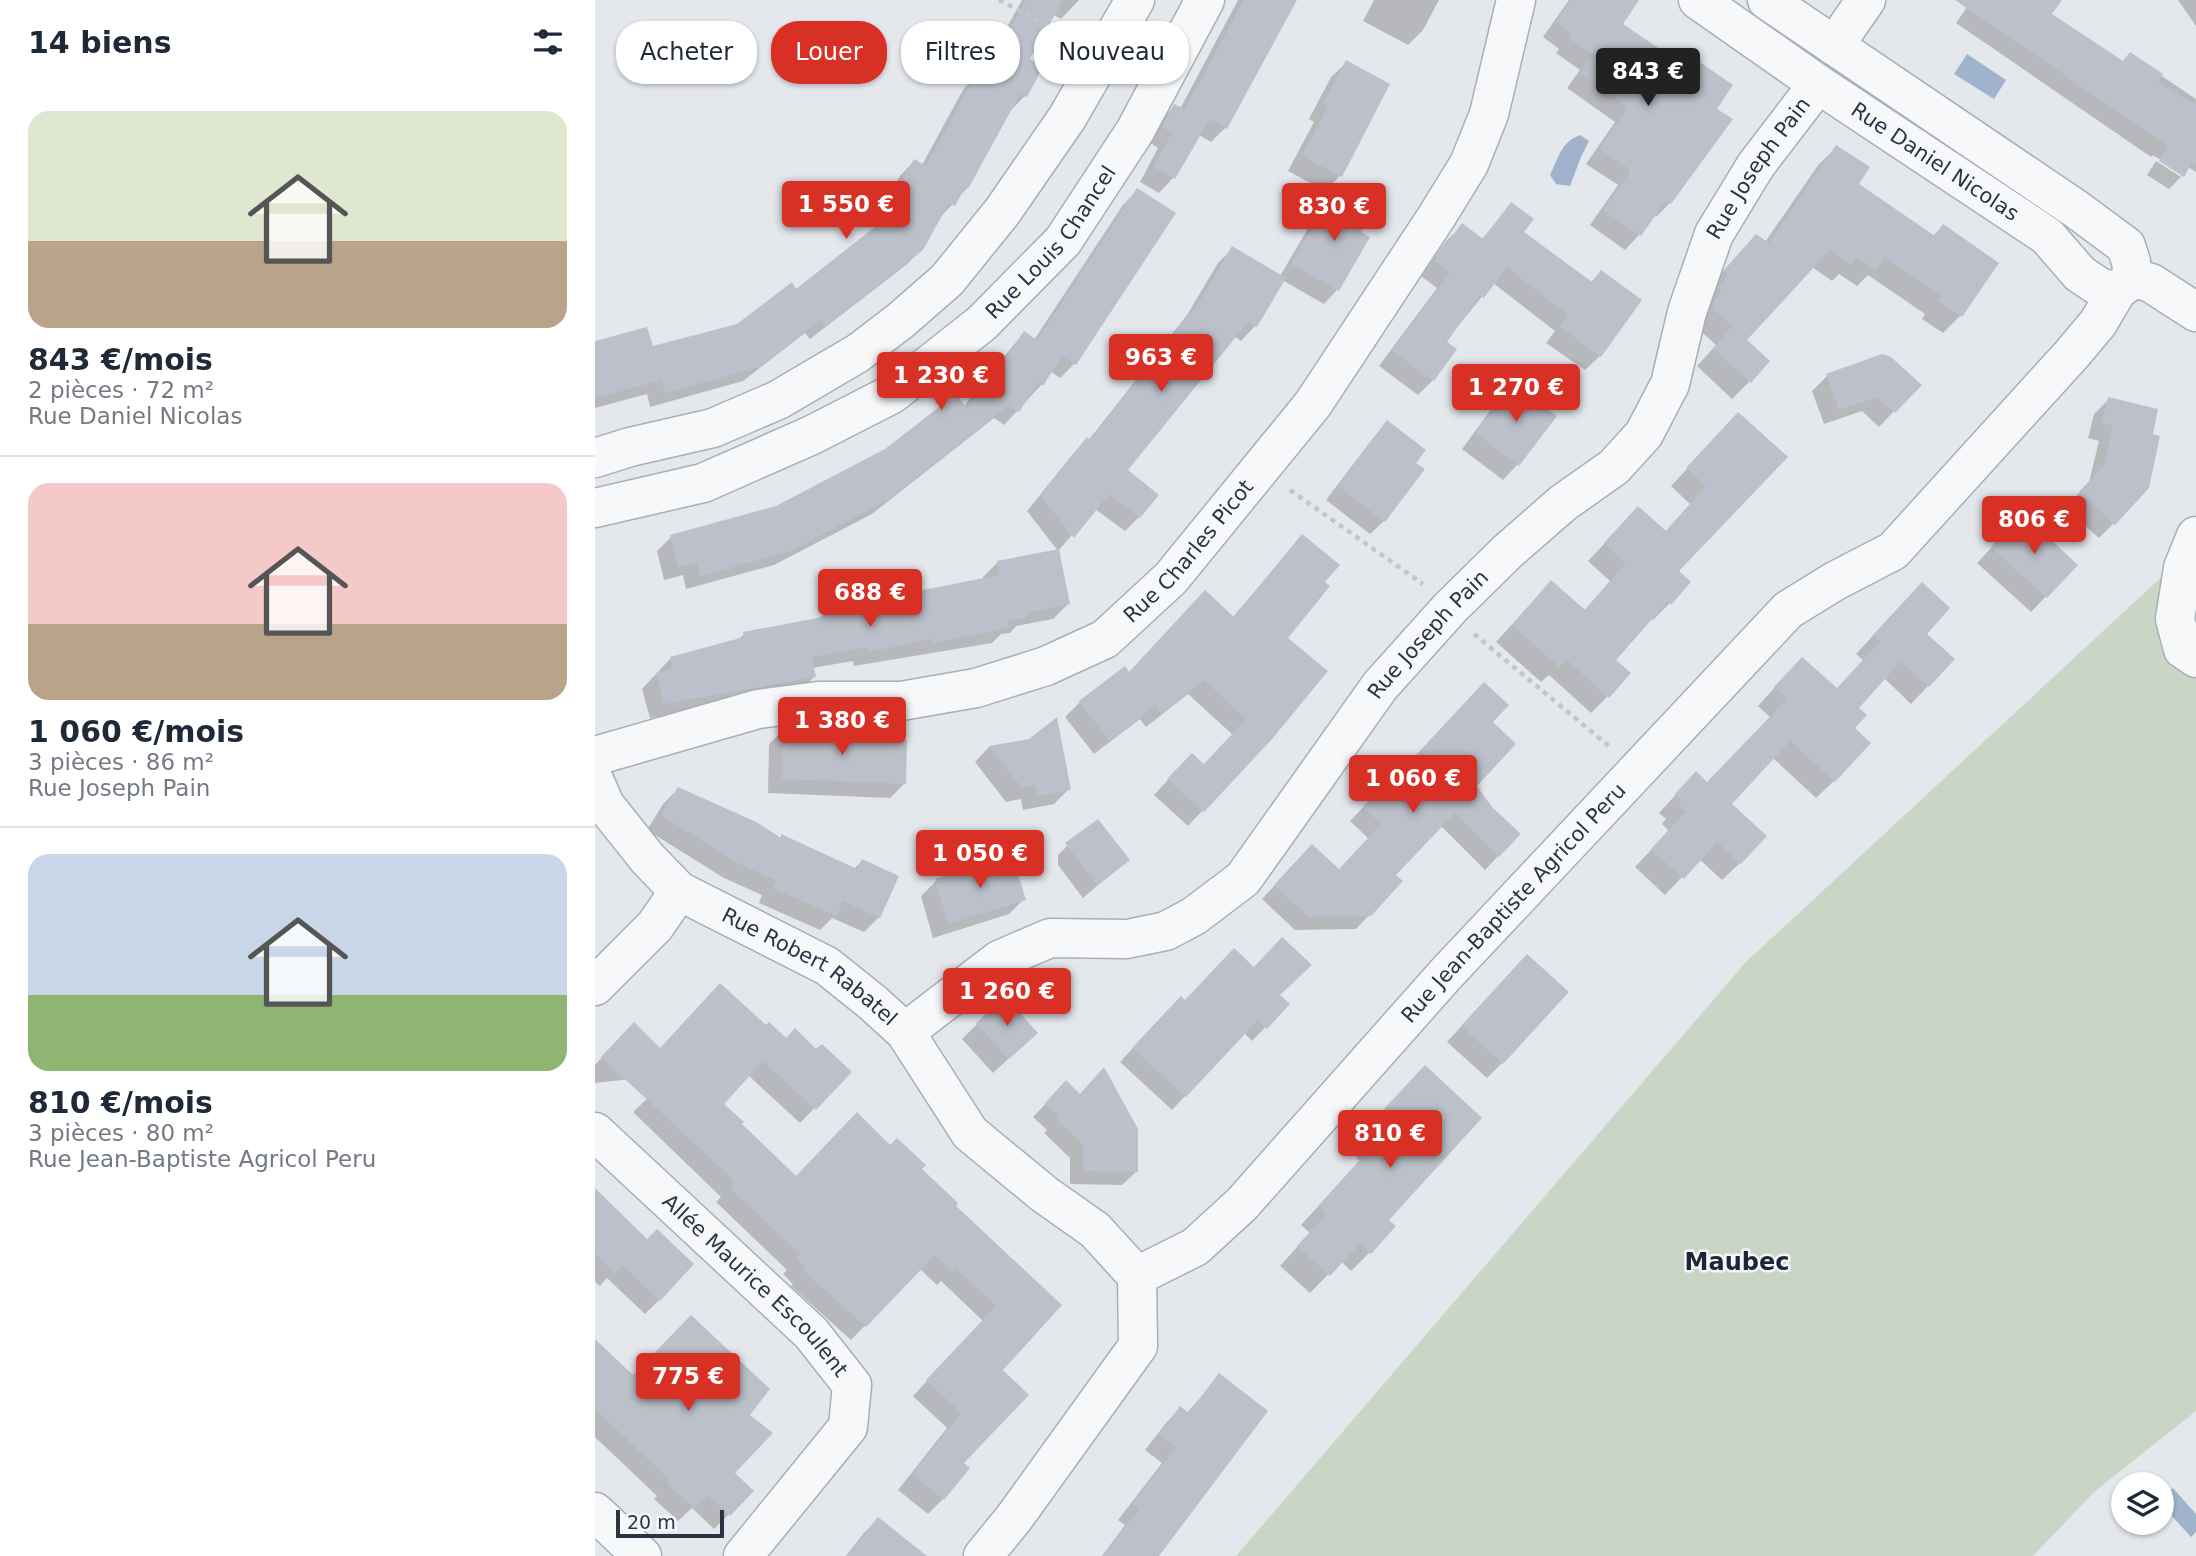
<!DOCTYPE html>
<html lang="fr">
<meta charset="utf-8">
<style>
:root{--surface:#fff;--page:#f2f2f3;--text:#1f2937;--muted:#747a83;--line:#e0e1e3;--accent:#d93025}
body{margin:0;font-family:"DejaVu Sans",sans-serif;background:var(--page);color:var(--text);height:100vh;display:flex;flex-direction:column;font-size:26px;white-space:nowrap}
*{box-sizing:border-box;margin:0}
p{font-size:23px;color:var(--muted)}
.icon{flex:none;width:38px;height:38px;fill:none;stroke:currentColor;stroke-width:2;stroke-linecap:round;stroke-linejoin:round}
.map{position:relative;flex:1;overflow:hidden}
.details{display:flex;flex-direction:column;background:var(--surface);width:595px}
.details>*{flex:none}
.banner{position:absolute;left:21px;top:21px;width:665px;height:63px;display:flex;gap:14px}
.fabs{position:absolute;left:1516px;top:1472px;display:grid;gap:14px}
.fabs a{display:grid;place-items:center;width:63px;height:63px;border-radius:50%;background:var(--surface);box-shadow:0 2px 5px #0004;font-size:35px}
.scale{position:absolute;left:21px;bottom:18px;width:108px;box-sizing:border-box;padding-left:7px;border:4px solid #2b3445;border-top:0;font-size:19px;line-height:24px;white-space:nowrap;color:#2b3445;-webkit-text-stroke:5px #f4f6f9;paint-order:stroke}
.price{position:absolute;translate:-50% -60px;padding:0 16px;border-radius:7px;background:var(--accent);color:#fff;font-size:23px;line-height:46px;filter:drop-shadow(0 2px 4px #0008)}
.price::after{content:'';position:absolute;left:50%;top:42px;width:21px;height:16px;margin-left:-10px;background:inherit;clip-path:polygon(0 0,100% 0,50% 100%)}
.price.on{background:#222;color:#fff}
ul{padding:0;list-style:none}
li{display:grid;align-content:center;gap:14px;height:371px;padding:0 28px}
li+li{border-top:2px solid var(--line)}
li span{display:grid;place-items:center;height:217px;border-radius:21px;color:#555}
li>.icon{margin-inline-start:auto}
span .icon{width:126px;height:126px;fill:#fffc;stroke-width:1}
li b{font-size:30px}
h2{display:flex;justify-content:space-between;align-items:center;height:84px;padding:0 28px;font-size:30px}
.chip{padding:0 24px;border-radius:28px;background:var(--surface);box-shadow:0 2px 5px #0004;font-size:24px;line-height:63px}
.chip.on{background:var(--accent);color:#fff}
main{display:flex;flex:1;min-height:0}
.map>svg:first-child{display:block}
.green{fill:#c9d6c5}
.water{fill:#9fb4cc}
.shadow{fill:#0003}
.building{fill:#bbc0ca}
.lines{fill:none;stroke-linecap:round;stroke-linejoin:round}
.minor-casing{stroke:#a9aeb7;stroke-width:41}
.path{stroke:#c2c5cb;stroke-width:4.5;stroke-dasharray:5 5;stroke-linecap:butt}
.minor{stroke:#f7f8fa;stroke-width:38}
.labels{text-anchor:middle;stroke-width:5;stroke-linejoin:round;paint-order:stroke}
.street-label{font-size:21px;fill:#2b3445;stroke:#f4f6f9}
.quarter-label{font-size:24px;font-weight:bold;fill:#1d2536;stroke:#f4f6f9}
</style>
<main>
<section class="details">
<h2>14 biens<svg class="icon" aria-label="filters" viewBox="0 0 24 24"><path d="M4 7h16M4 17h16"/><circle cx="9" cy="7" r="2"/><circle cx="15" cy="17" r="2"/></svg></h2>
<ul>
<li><span style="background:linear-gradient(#dfe7d0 60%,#b9a48a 0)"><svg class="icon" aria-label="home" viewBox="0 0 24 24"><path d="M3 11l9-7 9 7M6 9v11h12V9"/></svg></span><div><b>843 €/mois</b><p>2 pièces · 72 m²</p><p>Rue Daniel Nicolas</p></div></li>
<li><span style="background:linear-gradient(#f6c9c9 65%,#b9a48a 0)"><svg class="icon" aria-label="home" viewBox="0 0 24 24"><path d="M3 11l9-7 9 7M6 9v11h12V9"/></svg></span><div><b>1 060 €/mois</b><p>3 pièces · 86 m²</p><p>Rue Joseph Pain</p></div></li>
<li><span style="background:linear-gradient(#c9d6e8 65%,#8fb573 0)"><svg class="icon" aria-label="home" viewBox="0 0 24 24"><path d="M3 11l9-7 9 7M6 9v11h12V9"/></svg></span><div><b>810 €/mois</b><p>3 pièces · 80 m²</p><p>Rue Jean-Baptiste Agricol Peru</p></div></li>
</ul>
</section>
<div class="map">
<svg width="1601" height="1556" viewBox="0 0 1601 1556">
<rect width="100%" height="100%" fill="#e4e7ec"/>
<path class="green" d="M1601,545V1411L1499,1492L1438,1556H641L1150,963Z"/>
<path class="water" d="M1372,54L1411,80L1399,99L1359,74Z
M985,135L994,141L986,157L975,186L961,184L955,175C964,157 966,142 985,135Z
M1578,1488L1601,1514V1532L1596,1537L1566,1504V1499Z"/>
<path class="shadow" d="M427,0H484L466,19L458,14L433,60L430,96L415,111L372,188L342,221L327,249L311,265L215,339L210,333L148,381L55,407L52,394L0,408V343L56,348L143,325L201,291L299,214L287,208L305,176L319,161L327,165L369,88L384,73L386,74Z
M643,0H699L630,128L616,142L604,135L578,178L564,193L545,182L563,148L554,142L565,120L580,106L585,109Z
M779,0H844L828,30L813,45L768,21Z
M974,0H1021L1026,24L1081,63L1090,54L1119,109L1075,203L1061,217L1058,215L1044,235L1030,250L995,225L1023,185L991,164L1020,122L972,88L985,70L961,53L964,49L948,37Z
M1377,0H1421L1527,62L1534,54L1601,99V172L1593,167L1586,177V173L1558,155L1556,157L1361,23Z
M1583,0H1601V26Z
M751,63L745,176L730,191L693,171L719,122L714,119L736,77Z
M1242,147L1261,185L1337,237L1348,226L1402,263L1365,316L1348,333L1327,319L1330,314L1273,275L1262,286L1244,274L1237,281L1217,267L1150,340L1155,381L1137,399L1102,366L1121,345L1100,326L1113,288L1144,254L1170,242L1224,164Z
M1561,161L1586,177L1574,189L1552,175Z
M542,191L479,364L465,378L455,371L447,384L409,425L399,418L277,514L179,565L91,589L88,575L69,580L62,551L76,537L181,508L369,407L391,373L406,360L429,333L439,340L528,205Z
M738,195L764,233L773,238L742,290L729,304L687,280L660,326L646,341L639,336L530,471L544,517L530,531L500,509L463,551L432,511L478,454L493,441L592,315L623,263L637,249L685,276L725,208Z
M917,204L927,233L995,283L1006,272L1005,356L990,370L951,343L960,331L898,283L850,342L860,349L838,380L823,395L784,366L842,288L826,276L852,240L867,226L886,240Z
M1232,376L1324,385L1284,427L1267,411L1229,424L1217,391Z
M918,385L959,417L922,465L908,480L867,449L903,400Z
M1514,399L1561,410L1519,523L1504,538L1470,508L1494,482L1504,441L1493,438L1499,414Z
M1143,414L1082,571L1075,603L1058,620L1056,618L1019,660L1013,696L996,713L954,675L946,682L901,642L940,599L988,612L1015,581L993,561L1027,525L1070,532L1095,504L1076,486Z
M792,423L819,464L789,521L775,534L731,500L779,437Z
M1413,530L1481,565L1436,612L1382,563Z
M707,536L690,638L677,737L593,826L559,795L582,770L608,766L638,735L593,694L551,727L545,719L499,754L470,717L485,702L637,618Z
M403,562L473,604L458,619L421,626L415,633L406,634L397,643L259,666L258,661L217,668L219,677L204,692L55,718L47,689L76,658L142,641L149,634L223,620L233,610L388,580V577Z
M1309,602L1330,634L1333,686L1316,704L1289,678L1262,708L1257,728L1239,781L1221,798L1178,758L1135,804L1145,863L1127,880L1104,859L1070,895L1040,867L1074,831L1067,824L1071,819L1064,813L1084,791L1112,784L1176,718L1163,706L1190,676L1241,690L1268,660L1261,654Z
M896,722L879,786L903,856L890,870L845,825L799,875L775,914L761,929L700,930L667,899L703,860L744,871L774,839L755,821L791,783L807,771Z
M189,729L257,741L310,783L295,798L173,793L174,744Z
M435,740L474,789L459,804L428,810L426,799L411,802L380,762L394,747Z
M83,789L184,839L187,836L259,869L267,861L284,917L269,932L237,918L225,930L164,903L167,895L129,878L52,830L68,804Z
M477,841L532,860L488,898L463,865V855Z
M341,881L429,899L414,914L338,938L326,896Z
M917,971L907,1063L892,1078L852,1042Z
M683,996L693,1004L657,1041L649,1033L577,1110L525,1062L572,1011L590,1002Z
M382,1024L425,1048L398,1073L367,1039Z
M39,1025L65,1049L171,1027L190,1040L221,1051L255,1072L205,1123L153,1075L127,1104L144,1124L201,1178L295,1147L325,1169L358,1206L465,1305L405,1370L366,1463L348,1499L333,1514L303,1490L352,1428L318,1396L388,1321L346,1281L342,1285L325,1269L256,1340L196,1286L198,1284L188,1274L192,1270L121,1202L126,1197L38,1112L53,1098L63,1076L0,1083V1065Z
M811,1087L791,1220L775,1252L756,1271L746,1261L715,1293L685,1266L715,1233L706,1225L765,1161L761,1157L780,1136L772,1129Z
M458,1096L541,1172L527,1185L475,1184V1158L449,1133L452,1130L438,1117Z
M0,1191L64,1300L50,1314L12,1278L5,1286L0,1282Z
M0,1342L37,1377L152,1415L138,1473L157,1491L119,1529L97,1508L83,1521L59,1499L62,1496L0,1437Z
M624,1376L562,1556H507L530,1525L523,1520L567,1463L550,1450L571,1423L585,1408L592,1413Z
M283,1519L302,1556H251L268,1534Z"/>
<path class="building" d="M431,0H468L435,59L448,67L432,97L425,94L373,189L370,187L360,206L354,203L328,250L231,326L226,319L165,367L70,393L67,380L0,398V341L52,327L58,346L142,324L197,282L201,289L314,200L300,193L319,159L331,166L383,71L390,75Z
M649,0H702L632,129L615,119L580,179L558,167L577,133L567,127L579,104L590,109Z
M976,0H1044L1028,24L1084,62L1090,52L1138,85L1122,109L1138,119L1076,204L1071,200L1046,236L1008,210L1036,170L1004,149L1033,107L985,73L998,55L974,38L977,34L961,22Z
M1360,0H1467L1457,14L1528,61L1535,52L1568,74L1563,82L1599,104L1601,101V164L1597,162L1589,177L1564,161L1573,146Z
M751,60L795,84L747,177L707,156L733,106L728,104Z
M1241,145L1275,167L1264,184L1340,236L1348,224L1404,263L1367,317L1343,301L1347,296L1289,257L1281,270L1262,257L1256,265L1235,250L1152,340L1175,361L1156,383L1118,348L1137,326L1117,308L1120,299L1127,291L1123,288L1132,274L1130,269L1161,234L1174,243Z
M542,188L581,213L481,365L467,356L448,386L444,382L424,412L414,405L293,500L196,551L105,576L102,562L83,567L75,535L181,506L290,449L361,394L372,408L405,357L409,360L429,331L442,340Z
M738,193L776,215L766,232L775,237L744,291L696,264Z
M916,202L939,219L929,232L997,282L1006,270L1047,300L1006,357L965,327L973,315L912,267L889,298L885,295L852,342L862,349L839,381L797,351L855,272L839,260L867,223L888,239Z
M637,246L691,278L662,327L653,322L533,470L564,495L545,518L514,494L479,538L445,495L492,437L495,440L606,299Z
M1287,354L1296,357L1327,385L1300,413L1282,397L1244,410L1231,374Z
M918,383L962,416L924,466L880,433Z
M1513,397L1563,409L1558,434L1565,436L1554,488L1520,525L1484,492L1509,465L1518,426L1507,423Z
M1143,412L1193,457L1084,571L1096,582L1076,605L1073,601L1021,660L1036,673L1014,698L971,659L964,667L917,625L956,580L990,610L1031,563L1009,543L1043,506L1071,531L1111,486L1091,468Z
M792,420L831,450L821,463L830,469L790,522L743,486Z
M1427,513L1483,565L1452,598L1396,547Z
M707,534L745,565L730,582L735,586L693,638L733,671L678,738L609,812L572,779L597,753L609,764L651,719L609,680L566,714L560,706L515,741L484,701L530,666L534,672L610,590L639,617Z
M464,549L475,604L431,613V618L413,621L414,628L337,643V639L273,652L272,647L217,657L221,677L69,704L61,673L78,669L75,657L149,637L148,632L233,616L232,609L404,575L402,561Z
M1327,582L1355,608L1332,634L1360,659L1334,687L1306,661L1264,708L1272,715L1260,728L1276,743L1240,782L1195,741L1137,804L1172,836L1146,864L1122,842L1089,879L1056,849L1090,812L1083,806L1087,801L1080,794L1101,771L1112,782L1192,699L1179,687L1207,657L1242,688L1285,642L1278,635Z
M889,682L914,705L898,722L921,744L882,786L897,807L926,834L904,857L860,813L801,875L808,881L776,916L714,917L679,885L717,844L744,869L786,824L768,807L805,767L808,769Z
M462,717L476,790L442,796L440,785L427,788L394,746L434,739Z
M199,726L228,727V733L259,734V739L312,740L311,784L187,779L189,728Z
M83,787L161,822L186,838V834L262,869L267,859L304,876L285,918L248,901L241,916L178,888L181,880L144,864L66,815Z
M503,819L535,860L503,885L470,843Z
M417,855L431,900L353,924L340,879Z
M687,937L717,965L685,995L695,1004L672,1029L663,1020L591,1097L537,1048L586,996L590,1000L639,948L659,967Z
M932,954L974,992L908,1064L866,1026Z
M125,983L171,1025L174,1022L191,1038L200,1028L221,1049L227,1044L257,1072L221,1110L168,1061L129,1104L149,1122L147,1124L201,1176L262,1112L295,1145L302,1138L331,1165L327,1169L363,1203L361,1206L467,1305L408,1370L434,1395L369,1463L375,1468L349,1500L317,1474L366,1413L331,1380L401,1306L361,1268L358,1272L340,1255L271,1327L209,1271L211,1268L201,1258L205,1254L134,1187L140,1181L6,1057L39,1022L65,1048Z
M410,997L443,1033L414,1059L381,1023Z
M830,1065L887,1118L794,1220L801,1226L776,1254L765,1243L735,1276L702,1246L732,1213L724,1205L782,1141L778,1137L797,1116L789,1109Z
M509,1067L543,1129V1172L488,1171V1145L461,1119L464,1116L450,1103L471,1080L485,1094Z
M0,1188L52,1239L62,1229L99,1264L65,1301L28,1265L20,1273L0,1254Z
M96,1315L175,1389L155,1415L178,1433L140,1473L159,1491L135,1516L112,1495L99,1508L72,1483L75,1480L0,1409V1339L38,1375Z
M624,1373L673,1411L564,1556H508L544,1509L537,1504L581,1448L564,1435L585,1406L594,1413Z
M283,1517L332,1556H252Z"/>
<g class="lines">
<g class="minor-casing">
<g id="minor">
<path id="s1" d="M1103,0L1223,84L1452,236L1485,274L1506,288L1522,291L1538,278"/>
<path d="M1172,0L1481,209L1531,246L1536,262L1538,278"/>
<path d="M1239,46L1271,0"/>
<path d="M1538,278L1556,283L1601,312"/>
<path d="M0,458L35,447L118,428L183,400L263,353L305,321L352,280L407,212L472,118L540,0"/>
<path id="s2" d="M0,508L108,483L217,435L297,394L387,323L468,241L540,131L610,0"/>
<path d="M1601,536L1588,568L1580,619L1588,649L1601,658"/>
<path id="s3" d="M0,756L163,709L223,701H306L381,688L451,666L510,639L576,578L718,404L842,216L874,164L894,114L921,0"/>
<path id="s4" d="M0,782L10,805L53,859L84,891L232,966L277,1002L310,1032L375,1133L449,1194L500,1230L542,1276"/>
<path d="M0,986L60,926L84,891"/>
<path id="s5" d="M310,1032L404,960L455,938L532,939L571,931L599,916L648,879L785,686L855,608L912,552L968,503L1019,467L1049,434L1075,384L1092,312L1119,234L1161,165L1223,84"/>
<path id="s6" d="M0,1132L216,1333L257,1385L253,1427L148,1556"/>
<path id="s7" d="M542,1276L600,1247L647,1204L850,975L1193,610L1240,581L1298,551L1477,354L1503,323L1522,291"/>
<path d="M0,1512L47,1556"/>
<path d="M388,1556L419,1518L543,1346L542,1276"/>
</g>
</g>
<path class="path" d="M404,0L478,38
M695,490L828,584
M879,634L1015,747"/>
<use href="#minor" class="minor"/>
</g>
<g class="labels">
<g class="street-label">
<text dy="7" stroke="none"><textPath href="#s1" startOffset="287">Rue Daniel Nicolas</textPath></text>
<text dy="7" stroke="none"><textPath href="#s5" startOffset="1279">Rue Joseph Pain</textPath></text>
<text dy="7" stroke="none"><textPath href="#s2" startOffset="541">Rue Louis Chancel</textPath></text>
<text dy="7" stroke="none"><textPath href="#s3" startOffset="649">Rue Charles Picot</textPath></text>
<text dy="7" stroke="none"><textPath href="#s5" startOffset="691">Rue Joseph Pain</textPath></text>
<text dy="7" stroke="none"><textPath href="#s7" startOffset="534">Rue Jean-Baptiste Agricol Peru</textPath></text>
<text dy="7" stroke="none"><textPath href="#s4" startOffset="290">Rue Robert Rabatel</textPath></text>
<text dy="7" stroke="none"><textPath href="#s6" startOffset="222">Allée Maurice Escoulent</textPath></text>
</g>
<g class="quarter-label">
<text x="1142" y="1270">Maubec</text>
</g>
</g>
</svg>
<div class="fabs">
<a><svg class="icon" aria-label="layers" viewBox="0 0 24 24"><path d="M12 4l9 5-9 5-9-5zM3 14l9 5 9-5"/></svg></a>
</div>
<div class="scale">20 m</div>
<b class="price on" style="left:1053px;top:108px">843 €</b>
<b class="price" style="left:251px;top:241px">1 550 €</b>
<b class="price" style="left:739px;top:243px">830 €</b>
<b class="price" style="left:566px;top:394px">963 €</b>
<b class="price" style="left:346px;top:412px">1 230 €</b>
<b class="price" style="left:921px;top:424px">1 270 €</b>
<b class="price" style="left:1439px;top:556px">806 €</b>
<b class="price" style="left:275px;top:629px">688 €</b>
<b class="price" style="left:247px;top:757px">1 380 €</b>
<b class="price" style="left:818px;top:815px">1 060 €</b>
<b class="price" style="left:385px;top:890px">1 050 €</b>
<b class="price" style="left:412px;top:1028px">1 260 €</b>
<b class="price" style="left:795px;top:1170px">810 €</b>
<b class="price" style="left:93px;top:1413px">775 €</b>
<div class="banner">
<a class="chip">Acheter</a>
<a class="chip on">Louer</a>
<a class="chip">Filtres</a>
<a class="chip">Nouveau</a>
</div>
</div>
</main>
